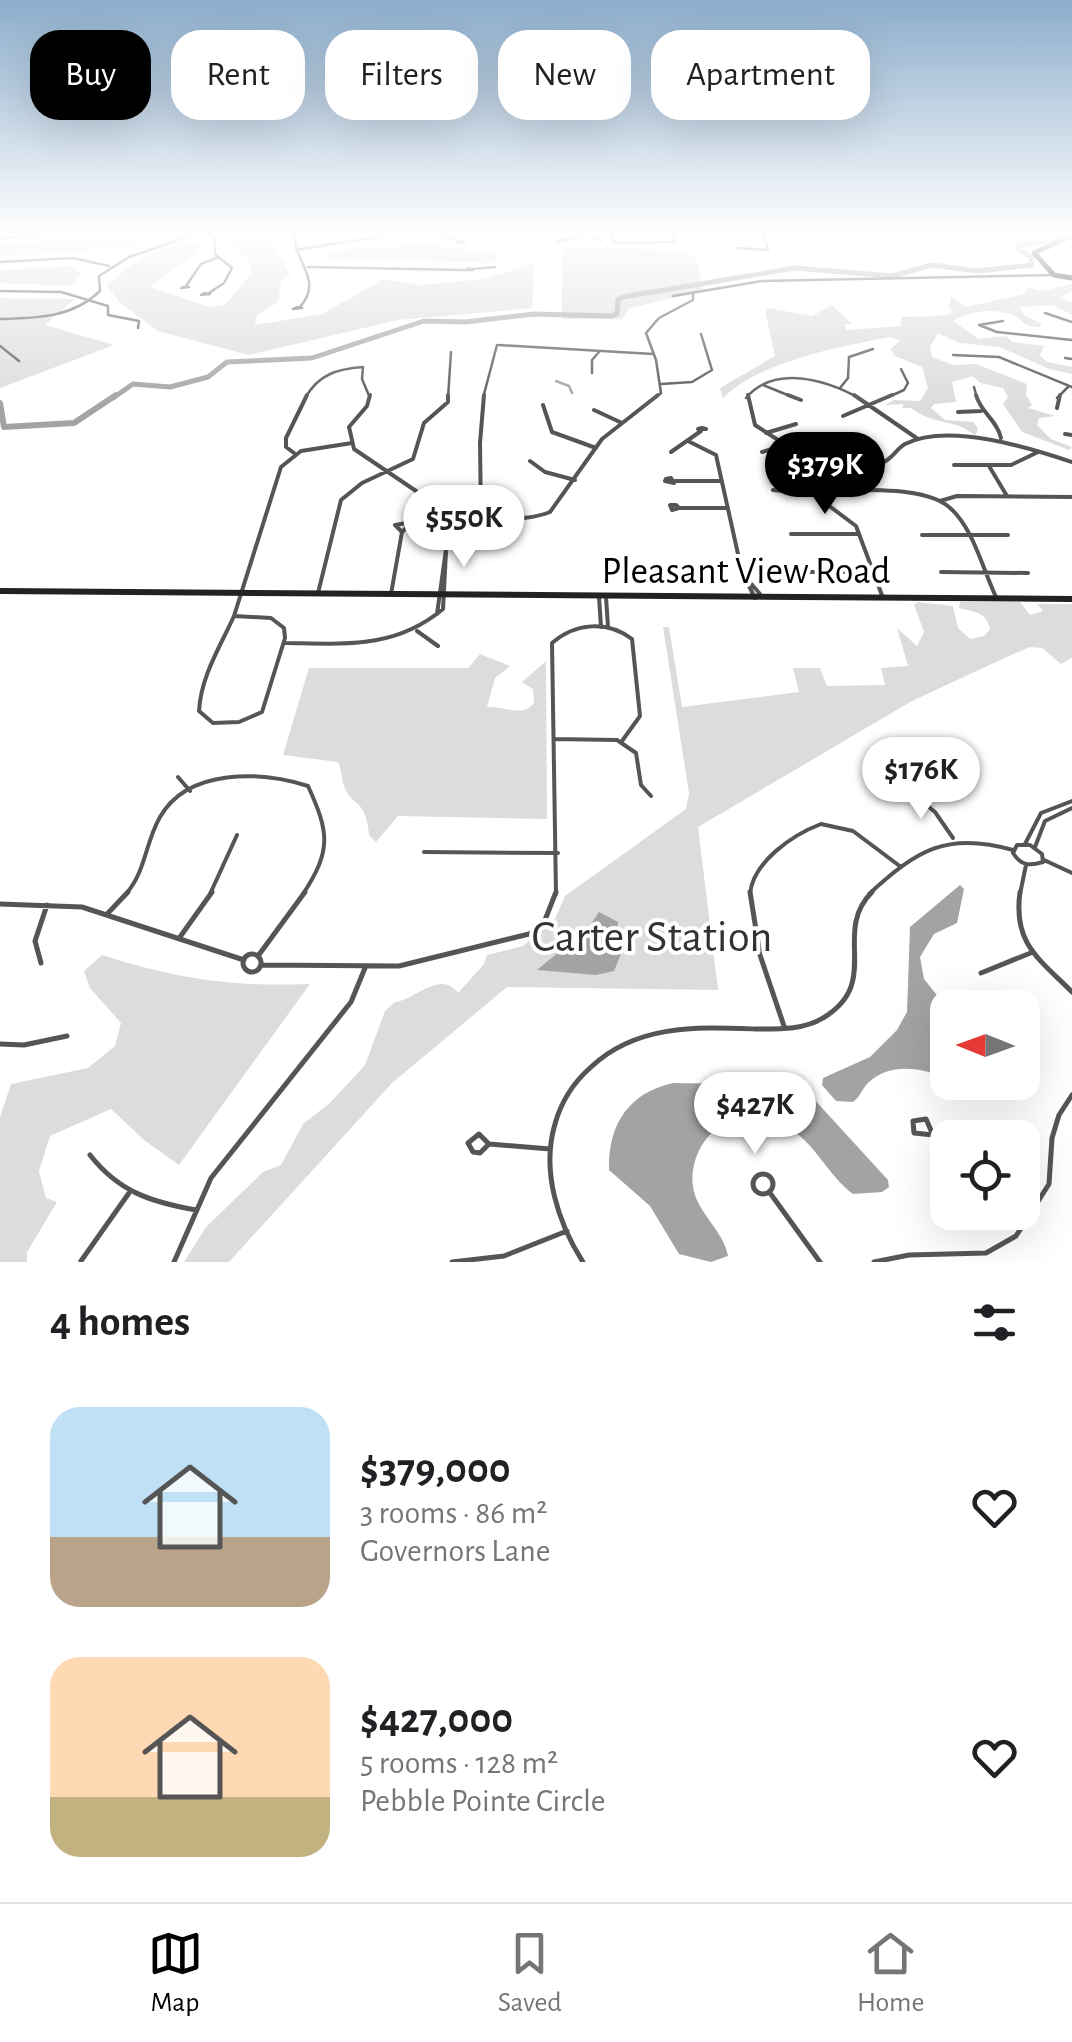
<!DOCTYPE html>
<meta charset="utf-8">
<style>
:root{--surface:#fff;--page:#f2f2f2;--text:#202124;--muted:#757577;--line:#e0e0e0;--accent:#000}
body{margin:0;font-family:"Alegreya Sans",sans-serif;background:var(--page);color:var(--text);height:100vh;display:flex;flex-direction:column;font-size:38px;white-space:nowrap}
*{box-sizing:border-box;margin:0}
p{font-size:32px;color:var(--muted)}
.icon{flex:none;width:55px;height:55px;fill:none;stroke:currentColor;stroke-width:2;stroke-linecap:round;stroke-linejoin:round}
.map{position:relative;height:1262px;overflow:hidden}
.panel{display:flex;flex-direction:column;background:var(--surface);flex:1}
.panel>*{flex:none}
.guide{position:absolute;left:30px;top:30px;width:1012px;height:90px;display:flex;gap:20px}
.needle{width:65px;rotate:271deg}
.controls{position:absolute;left:930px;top:990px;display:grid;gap:20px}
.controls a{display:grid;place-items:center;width:110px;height:110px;border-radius:20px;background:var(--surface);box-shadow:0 10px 40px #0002;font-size:50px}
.price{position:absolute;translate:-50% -85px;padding:0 22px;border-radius:35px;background:#fff;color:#222;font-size:32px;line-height:65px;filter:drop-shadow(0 2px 5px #0008)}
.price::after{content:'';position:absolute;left:50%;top:60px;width:30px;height:22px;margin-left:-15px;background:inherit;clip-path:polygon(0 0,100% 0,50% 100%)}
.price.on{background:var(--accent);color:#fff}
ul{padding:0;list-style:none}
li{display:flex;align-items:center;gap:30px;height:250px;padding:0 50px}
li span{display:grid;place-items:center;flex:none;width:280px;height:200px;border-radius:30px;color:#555}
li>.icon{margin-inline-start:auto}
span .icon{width:120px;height:120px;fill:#fffc;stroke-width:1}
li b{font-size:42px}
h2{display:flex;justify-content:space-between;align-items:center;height:120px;padding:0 50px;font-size:42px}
.chip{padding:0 35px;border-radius:30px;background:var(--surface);box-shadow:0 10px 40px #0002;font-size:35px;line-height:90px}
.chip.on{background:var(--accent);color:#fff}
.tabs{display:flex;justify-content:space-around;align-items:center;height:140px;border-top:2px solid var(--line);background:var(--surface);font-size:28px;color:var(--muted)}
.tabs a{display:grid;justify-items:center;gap:5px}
.tabs .on{color:var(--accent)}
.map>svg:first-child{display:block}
.green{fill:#dcdcdc}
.water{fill:#a3a3a3}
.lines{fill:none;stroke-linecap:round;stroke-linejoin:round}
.stream{stroke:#a3a3a3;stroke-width:2.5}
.river-far1{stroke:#a3a3a3;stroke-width:5}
.river{stroke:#a3a3a3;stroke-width:6}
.street-far2{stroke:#555;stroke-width:2.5}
.street-far1{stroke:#555;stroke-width:4}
.street{stroke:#555;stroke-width:5}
.secondary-far1{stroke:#222;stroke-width:5}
.secondary{stroke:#222;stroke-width:6}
.labels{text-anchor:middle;stroke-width:8;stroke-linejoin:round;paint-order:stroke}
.street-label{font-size:38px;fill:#000;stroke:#fff}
.near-park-label{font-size:45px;fill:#333;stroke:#fff}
</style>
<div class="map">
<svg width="1072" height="1262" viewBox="0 0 1072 1262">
<rect width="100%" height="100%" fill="#fff"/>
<path class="green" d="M239,232H267L290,275L281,281L278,302L257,315L255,325L322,314L384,279L421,285L485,279L534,263L532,308L398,320L249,355L158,331L119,302L107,285C130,264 170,237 202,243L195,253L150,287L210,307L225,305L252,272L249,261L231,245Z
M163,235L162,240L73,252L0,256V244Z
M611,243L613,248L679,250L696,257L704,291L630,308L622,319H562V249L610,248Z
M432,244L498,255L494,263L330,258L329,250Z
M70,266L81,274L70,286L0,283V270Z
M1072,284V291L1061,297L1072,303V315L1053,305L1019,307L1024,315L1042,324L1039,327C1019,326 1025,319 1010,314C991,308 968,311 953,321L979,339L1006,336L1013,342L1044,346L1040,355L1047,362L1072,367V374L1049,369L1000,347L959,343L938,333L930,347L932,357L953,365L976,364L1027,384L1026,395L1032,405L1028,408L1055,416L1039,418L1037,425L1051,439L1072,447L1069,450L1022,432L1003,404L1008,397L1003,388L980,383L973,376L952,382L956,402L934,404L931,408L945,420L974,422L978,429L975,436C959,419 934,426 911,408H902L904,404L885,405L894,400L920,401L928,388L922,367L895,356L890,349L900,341L890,337C838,347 761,361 723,398L720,388L775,356L765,310L768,308L812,316L832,305L852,324H845L846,330L901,326V317C920,316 936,318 953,313L949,307L951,296L966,307L1025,294L1027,287L1042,291Z
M0,298L75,299L45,325L114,345L0,388Z
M918,602L953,606L958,628L970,639L984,636L990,629C986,611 973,612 959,608L960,602H1020L1030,615L1043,611L1037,604H1072V658L1061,664L1042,648L1030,647L1011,655L912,701L698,827L718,990L507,987L392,1083L229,1262H184L206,1227L263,1172L281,1165L303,1124L330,1103L365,1065L385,1011L395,1002C410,1001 432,979 448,985C452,986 455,991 459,992L484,964L487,955L523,946L555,919L565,896L686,809L689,793L663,627H669L682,707L799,692L793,668H820L827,686L885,685L881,668L908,666L897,628L917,646L924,632L914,605Z
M480,654L510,666L495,678L487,707C504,706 522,718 534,703L533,689L522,682L546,661L547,819L398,816L376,842L369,835C366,797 352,808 344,786C341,777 342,770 338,762L283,755L309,668H468Z
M102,955C178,979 230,987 310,984L179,1165L144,1140L111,1109L50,1136L39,1171L46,1198L57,1202L27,1252V1262H0V1117L11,1084L88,1068L115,1046L121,1023L90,988L84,971Z"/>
<path class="water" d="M960,885L964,889L957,923L934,934L920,957L924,979L947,1008V1080C925,1067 889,1062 868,1083C862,1089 861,1096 853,1102L836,1101L822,1085L823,1078L870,1057L897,1030L907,1012L910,927Z
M599,912L618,922L617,944L621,954L614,971L596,975L537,970L589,927Z
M673,1083L801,1085L888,1180L889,1187L882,1192L853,1194C818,1167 810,1123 758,1120C743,1119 727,1121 714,1131C699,1143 690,1167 693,1187C697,1213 724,1231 728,1256L711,1262L679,1254L650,1206L609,1170C608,1125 628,1093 673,1083Z"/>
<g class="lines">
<path class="stream" d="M556,381L569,386L572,393"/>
<path class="river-far1" d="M113,398L133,384L170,387L208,377L227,362L312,358L424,321L465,322L534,314L611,316L617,314L618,300L623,297L795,268L892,276L932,265L977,271L1032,265L1031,257L1017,248L1019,245L1055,240L1065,232"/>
<path class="river" d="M0,403L4,427L74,423L116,395"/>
<path class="street-far2" d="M295,232C291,260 325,279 300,307
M433,232L458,241
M585,232L602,241
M610,232H672L674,242L614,243Z
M203,233L215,238V254L232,268L224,283L209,293
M0,238L98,232
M565,238L557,242L588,235
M458,241L465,242L459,243Z
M736,248L768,250L763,232
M296,250L407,232
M0,262L73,258L109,266
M308,267L465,270
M469,268L473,270H465Z
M473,269L495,267
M186,286L201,264L219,257
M187,286L189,287L181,288Z
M0,291L61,292L108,306V315L139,321L138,328
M204,293L210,294L201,295Z
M673,296L762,281L1054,275
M297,307L302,308L293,309Z
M1045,313L1072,322
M0,319C37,318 72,318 100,291L99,276L129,257L203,232
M1003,321L979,325L997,332L1072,340
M499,345L653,354
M0,346L19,361
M953,355L999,357L1072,387
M1065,358L1072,359
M592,373V360L599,352
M661,384L692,382L712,370L701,334
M763,385L795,398
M974,387L977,398
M840,388L848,378L849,357L873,349
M305,398C319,374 337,369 363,367L362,379L370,398
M448,398L451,352
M483,398L497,345
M655,398L661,393L656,360L646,333L659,318L693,300V294
M746,398C775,364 826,380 859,398
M886,398L904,390L908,383L901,369
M1057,398L1069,386"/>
<path class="street-far1" d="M370,395L367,406L349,427L354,449L419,493
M748,395L755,425L823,469
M788,395L801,400
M854,395L918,439
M976,395C981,413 997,420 1001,438
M543,405L552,432L596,448
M1057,408L1060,395
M594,410L622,423
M958,412L981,411
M843,416L892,395
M702,428L706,429H698Z
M766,433L796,424
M1065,434L1072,435
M688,441L716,455L742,572L755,598
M846,444L855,465
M671,452L701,431
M762,452L784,445
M294,453L286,447V438L307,395
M530,461L545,472L575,480
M954,465H1011L1036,453
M989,466L1007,496
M671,478L674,483L665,481L666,479Z
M675,481H722
M773,490C818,495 915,479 949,507C973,527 983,570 996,597
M940,501L957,496L1072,497
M670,505H676L679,508L672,510Z
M679,508H728
M481,517L480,443L484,395
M412,522L402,532L395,525Z
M791,534H859
M922,535H1008
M802,572H873
M941,572L1028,573
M747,579L760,594
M318,593L341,500L362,483L413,459L424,423L448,402V395
M391,594L402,532
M599,597L601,627
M606,597L608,627
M883,598L856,526L824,502L816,480L820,471C841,463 861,469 881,463C891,461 896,449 905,444C948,422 1030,448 1072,462
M437,614L449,528C482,513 517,525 550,512L602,439L658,395
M234,616L271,618L284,628L285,638L262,712L239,722L213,723L199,711C201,676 220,647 234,616Z
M234,616L281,467L301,451L352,443
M417,631L438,646
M286,643C345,644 395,649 443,609L446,552
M554,739L617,740L636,753L641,785L651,796
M178,777L190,791
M905,788L935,812L953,838
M1025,844L1041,813L1072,801
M1017,845H1030L1042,854L1043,862C1030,866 1021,866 1013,853Z
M1035,847L1045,821L1072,808
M424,852L558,853
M1044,860L1072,873
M126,894C146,871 145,843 160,817C188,768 261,771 308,786C329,832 332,850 303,894
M210,894L237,835
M556,894L552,643C575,623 607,620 632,639L640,716L622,741
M750,894C753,862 792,835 821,824L853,831L901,867
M869,894C917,850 947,831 1013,850
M1020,894L1026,865"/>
<path class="street" d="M750,892L760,955L784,1026
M1020,892C1013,943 1038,958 1072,992
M0,904L82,907L244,960
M108,913L128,892
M180,937L212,892
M243 963a9 9 0 1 1 18 0a9 9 0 1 1-18 0Z
M258,956L305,892
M41,963L35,941L47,905
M261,965L399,966L529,934L543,925L556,892
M981,973L1033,952
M0,1044L24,1045L67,1036
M926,1119L933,1135L914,1133L913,1121Z
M479,1134L489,1144L480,1153L473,1152L468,1143Z
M933,1135L948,1146
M489,1144L550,1149
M90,1155C119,1192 151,1202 196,1210
M753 1184a10 10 0 1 1 20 0a10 10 0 1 1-20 0Z
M770,1193L820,1262
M1022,1198L1035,1207
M81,1261L129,1193
M174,1262L211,1178L351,1002L365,968
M452,1262L504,1256L567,1231
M583,1262C558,1223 541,1171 555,1124C561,1102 574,1082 591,1067C637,1024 697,1027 756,1029C778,1029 804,1030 823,1018C883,982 831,933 872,892
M874,1262L909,1255L986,1253L1016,1236L1049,1184L1052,1138L1059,1115L1072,1095"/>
<path class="secondary-far1" d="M1070,232L1069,237L1034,253L1054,275L1072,278"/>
<path class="secondary" d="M0,591L1072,599"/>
</g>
<linearGradient id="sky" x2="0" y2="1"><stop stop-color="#8cadcc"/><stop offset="0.57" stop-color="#fff"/><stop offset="1" stop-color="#fff" stop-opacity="0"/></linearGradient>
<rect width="1072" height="409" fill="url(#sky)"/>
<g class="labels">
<g class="street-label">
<text x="746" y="583">Pleasant View Road</text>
</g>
<g class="near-park-label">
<text x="652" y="951">Carter Station</text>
</g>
</g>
</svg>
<div class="controls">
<a><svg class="needle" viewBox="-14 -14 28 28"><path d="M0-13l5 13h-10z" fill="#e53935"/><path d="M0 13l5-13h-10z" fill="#757577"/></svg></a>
<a><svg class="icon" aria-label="locate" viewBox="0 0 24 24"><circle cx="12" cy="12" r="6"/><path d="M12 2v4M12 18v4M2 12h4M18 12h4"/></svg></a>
</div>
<b class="price on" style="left:825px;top:517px">$379K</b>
<b class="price" style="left:464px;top:570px">$550K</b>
<b class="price" style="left:921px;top:822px">$176K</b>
<b class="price" style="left:755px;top:1157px">$427K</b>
<div class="guide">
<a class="chip on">Buy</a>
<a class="chip">Rent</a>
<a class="chip">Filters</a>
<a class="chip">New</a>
<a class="chip">Apartment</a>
</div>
</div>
<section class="panel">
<h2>4 homes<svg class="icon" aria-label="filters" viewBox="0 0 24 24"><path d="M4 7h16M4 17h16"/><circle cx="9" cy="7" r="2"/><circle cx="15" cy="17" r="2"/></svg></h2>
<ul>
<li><span style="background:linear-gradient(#bfe0f5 65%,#b9a48a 0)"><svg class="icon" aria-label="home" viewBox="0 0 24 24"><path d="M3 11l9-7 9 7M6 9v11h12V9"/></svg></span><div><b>$379,000</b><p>3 rooms · 86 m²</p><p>Governors Lane</p></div><svg class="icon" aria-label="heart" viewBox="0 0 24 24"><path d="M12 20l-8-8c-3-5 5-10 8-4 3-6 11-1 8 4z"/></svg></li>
<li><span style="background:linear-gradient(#ffd9b3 70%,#c2b280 0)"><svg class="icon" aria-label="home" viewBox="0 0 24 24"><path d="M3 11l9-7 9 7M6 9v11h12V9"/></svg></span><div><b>$427,000</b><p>5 rooms · 128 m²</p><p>Pebble Pointe Circle</p></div><svg class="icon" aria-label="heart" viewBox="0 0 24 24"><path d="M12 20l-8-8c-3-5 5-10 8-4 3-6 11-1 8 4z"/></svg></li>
</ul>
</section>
<nav class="tabs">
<a class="on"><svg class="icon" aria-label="map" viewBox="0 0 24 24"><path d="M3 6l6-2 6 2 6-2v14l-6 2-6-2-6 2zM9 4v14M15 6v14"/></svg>Map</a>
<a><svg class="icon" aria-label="saved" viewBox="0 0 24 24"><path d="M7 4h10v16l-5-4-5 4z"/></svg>Saved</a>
<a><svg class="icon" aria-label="home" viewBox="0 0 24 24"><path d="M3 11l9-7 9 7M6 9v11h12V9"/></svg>Home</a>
</nav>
